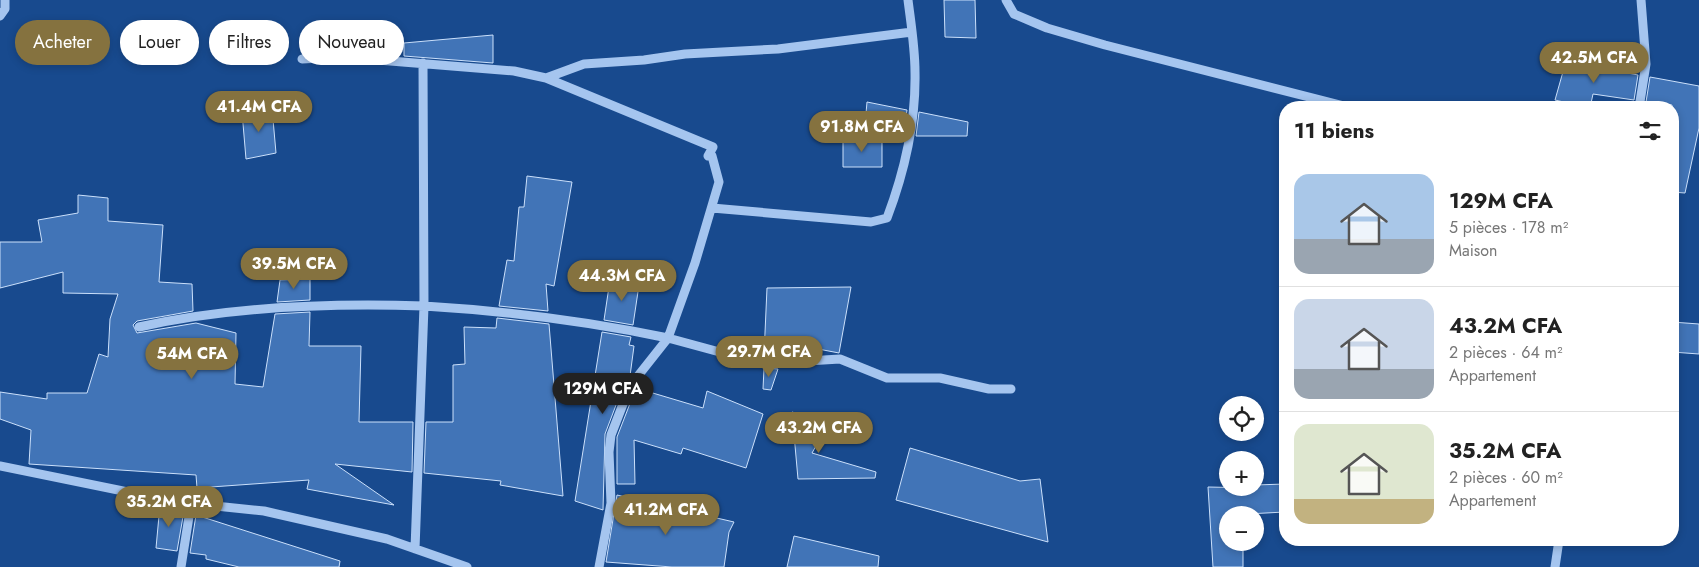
<!DOCTYPE html>
<html lang="fr">
<meta charset="utf-8">
<style>
:root{--surface:#fff;--page:#f2f2f2;--text:#222;--muted:#767676;--line:#e0e0e0;--accent:#85723f}
body{margin:0;font-family:Jost,sans-serif;background:var(--page);color:var(--text);height:100vh;display:flex;flex-direction:column;font-size:19px;white-space:nowrap}
*{box-sizing:border-box;margin:0}
p{font-size:16px;color:var(--muted)}
.icon{flex:none;width:28px;height:28px;fill:none;stroke:currentColor;stroke-width:2;stroke-linecap:round;stroke-linejoin:round}
.map{position:relative;flex:1;overflow:hidden}
.details{position:absolute;left:1279px;top:101px;width:400px;height:445px;display:flex;flex-direction:column;background:var(--surface);border-radius:20px;box-shadow:0 2px 8px #0003}
.details>*{flex:none}
.banner{position:absolute;left:15px;top:20px;width:475px;height:45px;display:flex;gap:10px}
.buttons{position:absolute;left:1219px;top:396px;display:grid;gap:10px}
.buttons a{display:grid;place-items:center;width:45px;height:45px;border-radius:50%;background:var(--surface);box-shadow:0 2px 8px #0003;font-size:25px}
.price{position:absolute;translate:-50% -42px;padding:0 11px;border-radius:18px;background:var(--accent);color:#fff;font-size:16px;line-height:32px;filter:drop-shadow(0 1px 2px #0008)}
.price::after{content:'';position:absolute;left:50%;top:30px;width:15px;height:11px;margin-left:-8px;background:inherit;clip-path:polygon(0 0,100% 0,50% 100%)}
.price.selected{background:#222;color:#fff}
ul{padding:0;list-style:none}
li{display:flex;align-items:center;gap:15px;height:125px;padding:0 15px}
li+li{border-top:1px solid var(--line)}
li span{display:grid;place-items:center;flex:none;width:140px;height:100px;border-radius:15px;color:#555}
li>.icon{margin-inline-start:auto}
span .icon{width:60px;height:60px;fill:#fffc;stroke-width:1}
li b{font-size:21px}
h2{display:flex;justify-content:space-between;align-items:center;height:60px;padding:0 15px;font-size:21px}
.tag{padding:0 18px;border-radius:22px;background:var(--surface);box-shadow:0 2px 8px #0003;font-size:18px;line-height:45px}
.tag.selected{background:var(--accent);color:#fff}
.map>svg:first-child{display:block}
.building{fill:#4174b7;stroke:#cbe0fb}
.lines{fill:none;stroke-linecap:round;stroke-linejoin:round}
.minor{stroke:#a5c5ef;stroke-width:9}
</style>
<div class="map">
<svg width="1699" height="567" viewBox="0 0 1699 567">
<rect width="100%" height="100%" fill="#184a8e"/>
<path class="building" d="M944,0H975L976,38L945,37Z
M493,35V63L404,56V43Z
M1566,61L1638,75L1634,100L1593,94L1590,108L1555,100Z
M1650,77L1699,86V128L1685,193L1672,192V105L1646,102Z
M867,102L907,110L903,136H864Z
M272,108L276,153L246,159L242,112Z
M919,112L968,122L967,136H916Z
M843,138H882V167H843Z
M527,176L572,182L554,286L546,284L548,311L499,306L507,260L514,261L519,207H524Z
M78,195L108,198V221L163,225L159,282L192,284L193,311L137,321L133,325L137,333L196,323L236,333L235,384L263,387L275,314L310,312L309,346H361L359,422H413L412,472L335,464L394,505L307,489L309,480L197,488L196,475L29,464L31,430L0,419V392L47,399V393H87L99,354L108,357L110,319L118,294L63,293V272L0,288V242H42L38,220L78,213Z
M310,279V300L277,302L280,280Z
M610,280L639,285L633,325L604,320Z
M851,287L839,353L787,343L782,356L764,355L767,288Z
M497,318L549,324L563,496L500,485L501,481L424,473L426,422H453V365L465,364L464,327L496,328Z
M1672,322L1699,324V354L1672,352Z
M602,332L631,337L629,345L634,346L630,376L624,384L605,434L603,510L575,501Z
M764,368L778,369L771,390L763,389Z
M636,388L703,408L707,391L763,414L746,468L683,448L681,454L634,440L635,484H617V437Z
M792,412L829,423L812,453L876,472L875,478L798,479Z
M910,448L1020,481L1040,479L1048,542L896,500Z
M1285,484V512L1228,515V542H1243V567H1213L1208,487L1255,488V485Z
M617,495L734,522L729,532L724,567H672L606,562Z
M160,505L184,511L177,551L156,548Z
M196,515L340,561L339,567H239L206,559V555L190,553Z
M794,536L879,556L878,567H787Z"/>
<g class="lines">
<path class="minor" d="M1006,0L1014,14L1047,28L1105,45L1352,108
M0,16L5,9V0
M302,59L341,57L514,71L546,78L713,147L708,156H712L719,182L695,263L668,338C587,321 507,311 424,306L423,63
M546,78L584,64L644,60L685,54L778,49L912,32
M1639,108L1646,64L1641,0
M712,208L871,222L887,218C904,173 916,121 915,72C915,48 911,24 908,0
M139,327C231,306 330,303 424,306L415,549
M0,466L177,502L264,511L387,539L467,567
M181,567L191,504
M599,567L611,503L609,452L611,435L630,386L668,338L738,357L774,363L840,359L887,378H940L989,389H1011
M1555,567L1559,540"/>
</g>
</svg>
<div class="buttons">
<a><svg class="icon" aria-label="locate" viewBox="0 0 24 24"><circle cx="12" cy="12" r="6"/><path d="M12 2v4M12 18v4M2 12h4M18 12h4"/></svg></a>
<a>+</a>
<a>−</a>
</div>
<b class="price" style="left:1594px;top:84px">42.5M CFA</b>
<b class="price" style="left:259px;top:133px">41.4M CFA</b>
<b class="price" style="left:862px;top:153px">91.8M CFA</b>
<b class="price" style="left:294px;top:290px">39.5M CFA</b>
<b class="price" style="left:622px;top:302px">44.3M CFA</b>
<b class="price" style="left:769px;top:378px">29.7M CFA</b>
<b class="price" style="left:192px;top:380px">54M CFA</b>
<b class="price selected" style="left:603px;top:415px">129M CFA</b>
<b class="price" style="left:819px;top:454px">43.2M CFA</b>
<b class="price" style="left:169px;top:528px">35.2M CFA</b>
<b class="price" style="left:666px;top:536px">41.2M CFA</b>
<div class="banner">
<a class="tag selected">Acheter</a>
<a class="tag">Louer</a>
<a class="tag">Filtres</a>
<a class="tag">Nouveau</a>
</div>
<section class="details">
<h2>11 biens<svg class="icon" aria-label="filters" viewBox="0 0 24 24"><path d="M4 7h16M4 17h16"/><circle cx="9" cy="7" r="2"/><circle cx="15" cy="17" r="2"/></svg></h2>
<ul>
<li><span style="background:linear-gradient(#a9c7e8 65%,#9aa5b1 0)"><svg class="icon" aria-label="home" viewBox="0 0 24 24"><path d="M3 11l9-7 9 7M6 9v11h12V9"/></svg></span><div><b>129M CFA</b><p>5 pièces · 178 m²</p><p>Maison</p></div></li>
<li><span style="background:linear-gradient(#c9d6e8 70%,#9aa5b1 0)"><svg class="icon" aria-label="home" viewBox="0 0 24 24"><path d="M3 11l9-7 9 7M6 9v11h12V9"/></svg></span><div><b>43.2M CFA</b><p>2 pièces · 64 m²</p><p>Appartement</p></div></li>
<li><span style="background:linear-gradient(#dfe7d0 75%,#c2b280 0)"><svg class="icon" aria-label="home" viewBox="0 0 24 24"><path d="M3 11l9-7 9 7M6 9v11h12V9"/></svg></span><div><b>35.2M CFA</b><p>2 pièces · 60 m²</p><p>Appartement</p></div></li>
</ul>
</section>
</div>
